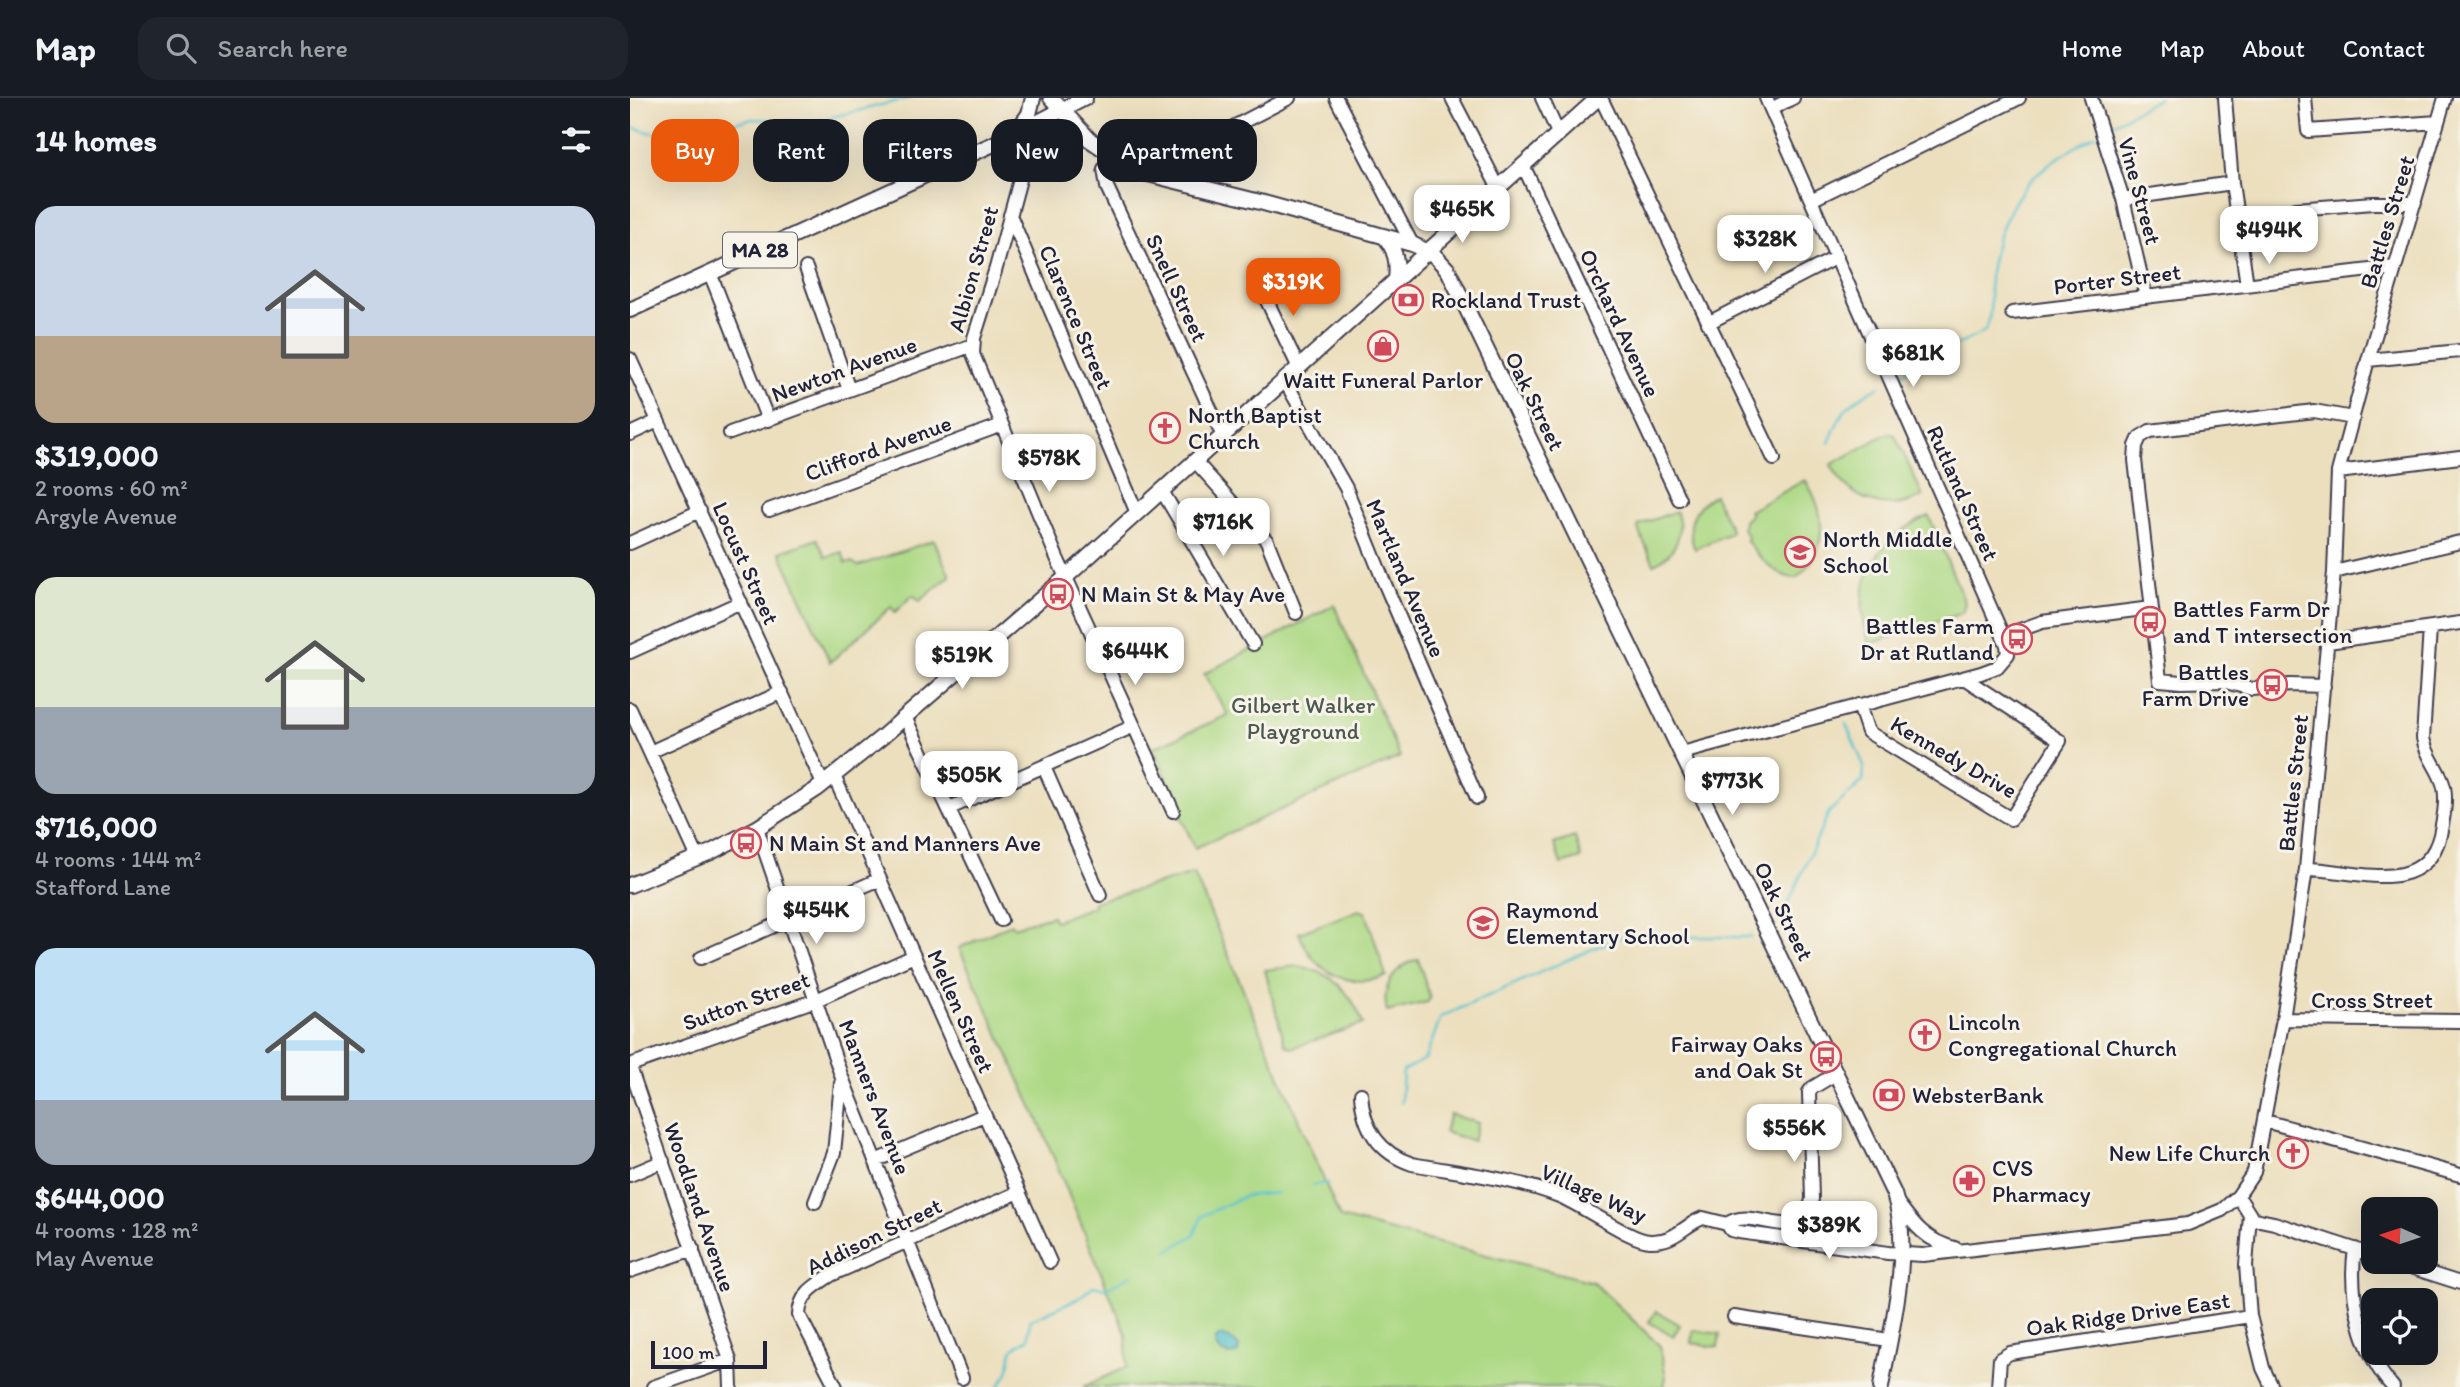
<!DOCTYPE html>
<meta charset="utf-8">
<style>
:root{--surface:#171b24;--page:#20242c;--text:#f1f3f6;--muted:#9ea1a6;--line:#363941;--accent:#ea580c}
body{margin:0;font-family:Itim,sans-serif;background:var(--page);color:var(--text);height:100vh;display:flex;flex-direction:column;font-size:26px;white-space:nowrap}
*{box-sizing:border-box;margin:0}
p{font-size:23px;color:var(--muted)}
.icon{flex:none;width:38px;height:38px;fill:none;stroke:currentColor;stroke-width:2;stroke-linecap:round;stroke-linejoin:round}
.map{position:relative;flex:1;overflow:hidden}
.side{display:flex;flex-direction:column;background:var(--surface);width:630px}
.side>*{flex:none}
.hud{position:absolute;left:21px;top:21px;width:665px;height:63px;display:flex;gap:14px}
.needle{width:46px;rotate:273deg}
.controls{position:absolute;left:1731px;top:1099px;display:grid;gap:14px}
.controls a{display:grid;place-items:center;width:77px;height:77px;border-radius:14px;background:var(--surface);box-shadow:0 7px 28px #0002;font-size:35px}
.scale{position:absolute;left:21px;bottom:18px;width:116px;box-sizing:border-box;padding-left:7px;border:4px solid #22223b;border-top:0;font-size:19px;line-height:24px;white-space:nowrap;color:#22223b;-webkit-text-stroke:5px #f7f3e8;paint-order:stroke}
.price{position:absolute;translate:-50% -60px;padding:0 16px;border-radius:14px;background:#fff;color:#222;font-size:23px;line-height:46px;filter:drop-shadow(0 2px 4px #0008)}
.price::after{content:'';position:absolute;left:50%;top:42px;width:21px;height:16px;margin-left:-10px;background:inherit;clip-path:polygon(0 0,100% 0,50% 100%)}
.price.active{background:var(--accent);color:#fff}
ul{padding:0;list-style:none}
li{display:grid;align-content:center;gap:14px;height:371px;padding:0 35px}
li span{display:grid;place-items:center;height:217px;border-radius:21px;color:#555}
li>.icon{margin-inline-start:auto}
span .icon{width:126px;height:126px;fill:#fffc;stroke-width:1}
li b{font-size:30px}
h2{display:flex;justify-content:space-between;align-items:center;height:84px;padding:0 35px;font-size:30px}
.chip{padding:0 24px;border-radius:21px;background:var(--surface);box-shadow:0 7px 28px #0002;font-size:24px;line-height:63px}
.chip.active{background:var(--accent);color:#fff}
header{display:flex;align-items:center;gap:42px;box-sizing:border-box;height:98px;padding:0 35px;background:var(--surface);border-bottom:2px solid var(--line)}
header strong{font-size:33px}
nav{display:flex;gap:38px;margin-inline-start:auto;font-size:24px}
.search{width:490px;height:63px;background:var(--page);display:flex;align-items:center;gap:18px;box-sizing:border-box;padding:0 24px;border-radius:21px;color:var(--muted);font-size:26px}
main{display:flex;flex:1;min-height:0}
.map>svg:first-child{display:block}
.green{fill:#add985;stroke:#687e60;stroke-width:2}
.water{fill:#54c1cc;stroke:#3b7284;stroke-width:2}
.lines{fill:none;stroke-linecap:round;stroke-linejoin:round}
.stream{stroke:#54c1cc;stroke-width:2.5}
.minor-casing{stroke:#403e4f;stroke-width:16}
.major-casing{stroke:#403e4f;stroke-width:18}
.minor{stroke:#fff;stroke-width:12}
.major{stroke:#fff;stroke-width:14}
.labels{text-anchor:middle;stroke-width:6;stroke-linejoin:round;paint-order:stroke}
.shield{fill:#f7f3e8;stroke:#62616f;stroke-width:2}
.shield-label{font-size:21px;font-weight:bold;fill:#22223b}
.street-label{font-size:23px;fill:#22223b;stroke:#f7f3e8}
.poi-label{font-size:23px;fill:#22223b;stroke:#f7f3e8;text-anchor:start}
.park-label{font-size:23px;fill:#4c5951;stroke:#f7f3e8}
</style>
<header>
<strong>Map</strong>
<div class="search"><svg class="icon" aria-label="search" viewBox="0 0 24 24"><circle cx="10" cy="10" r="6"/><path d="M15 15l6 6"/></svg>Search here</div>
<nav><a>Home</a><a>Map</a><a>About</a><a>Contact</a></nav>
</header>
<main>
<section class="side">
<h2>14 homes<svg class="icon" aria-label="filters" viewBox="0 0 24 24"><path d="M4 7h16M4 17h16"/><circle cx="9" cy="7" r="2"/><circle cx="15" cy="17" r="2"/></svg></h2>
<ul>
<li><span style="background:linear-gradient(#c9d6e8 60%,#b9a48a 0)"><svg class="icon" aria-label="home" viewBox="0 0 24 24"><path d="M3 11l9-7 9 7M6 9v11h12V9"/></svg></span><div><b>$319,000</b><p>2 rooms · 60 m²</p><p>Argyle Avenue</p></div></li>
<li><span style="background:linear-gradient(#dfe7d0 60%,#9aa5b1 0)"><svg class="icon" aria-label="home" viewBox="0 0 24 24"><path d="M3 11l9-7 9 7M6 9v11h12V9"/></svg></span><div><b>$716,000</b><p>4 rooms · 144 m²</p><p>Stafford Lane</p></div></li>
<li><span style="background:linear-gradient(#bfe0f5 70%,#9aa5b1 0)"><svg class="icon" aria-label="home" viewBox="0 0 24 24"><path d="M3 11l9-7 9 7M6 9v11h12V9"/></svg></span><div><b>$644,000</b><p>4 rooms · 128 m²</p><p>May Avenue</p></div></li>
</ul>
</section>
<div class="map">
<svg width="1830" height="1289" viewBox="0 0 1830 1289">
<rect width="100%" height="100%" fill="#f7f3e8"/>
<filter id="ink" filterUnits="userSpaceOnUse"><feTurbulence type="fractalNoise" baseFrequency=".0143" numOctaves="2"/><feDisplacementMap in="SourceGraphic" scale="14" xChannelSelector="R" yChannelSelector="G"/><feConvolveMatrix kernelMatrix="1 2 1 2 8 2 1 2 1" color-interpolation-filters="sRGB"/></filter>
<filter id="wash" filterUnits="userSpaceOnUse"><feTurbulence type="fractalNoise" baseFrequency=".00686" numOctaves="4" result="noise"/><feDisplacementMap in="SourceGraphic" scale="28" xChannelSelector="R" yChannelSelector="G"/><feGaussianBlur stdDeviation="1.57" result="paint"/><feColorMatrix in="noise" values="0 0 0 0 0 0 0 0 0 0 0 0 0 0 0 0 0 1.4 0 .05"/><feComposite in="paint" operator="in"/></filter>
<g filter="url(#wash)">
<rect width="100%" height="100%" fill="#ecdfbe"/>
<path class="green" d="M1258,335L1265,337L1293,398C1256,418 1220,402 1201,367Z
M1175,382C1197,415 1199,453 1166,480C1146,480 1127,457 1116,442L1118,440L1113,430L1114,423L1121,416L1119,413Z
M1084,397L1101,431L1100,435L1065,451C1055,429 1063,408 1084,397Z
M1046,413C1055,435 1046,456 1024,466L1008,431L1009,427Z
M1299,418L1335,505L1332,515L1240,546C1219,488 1244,441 1299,418Z
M187,441L196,459L212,454L216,465L222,464L228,468L304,442L320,478L290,503L283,497L265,514L261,509L200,564L150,454Z
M704,507L770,659L565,750L544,704L547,702L523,650L598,617L574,576Z
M945,739L951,760L931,766L924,746Z
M564,776L710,1120L963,1184L1030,1248L1036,1279L1034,1289H453L497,1269L496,1236L410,1026L329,850L381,826L383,829L422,818L425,823L464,808L463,804Z
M729,812L736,815L756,878C716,892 683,873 669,835Z
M788,861L800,900L798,904L757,914C751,889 764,868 788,861Z
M667,868C702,873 722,894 733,926L662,950L655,946L635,872Z
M820,1016L848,1025L843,1043L814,1034Z
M1026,1213L1050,1227L1043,1238L1019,1224Z
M1063,1232L1090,1236L1088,1249L1061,1245Z"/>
<path class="water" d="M591,1238L599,1240L609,1248L608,1255C598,1259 590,1255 585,1247L586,1241Z"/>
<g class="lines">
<path class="stream" d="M1481,27L1529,0
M0,29L37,39L122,21L182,24L280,0
M1271,276L1355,233C1365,213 1357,189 1361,168C1368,130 1387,89 1419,66C1434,55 1451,46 1466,37
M1199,345C1213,308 1216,307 1250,288
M1150,824L1199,714L1233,683L1234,668L1216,626
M771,1005L773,973L795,961L811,919L989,839H1122
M683,1087L698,1085
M538,1153L564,1137L572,1118L615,1098L647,1095
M368,1289C371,1285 376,1279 378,1274C384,1253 374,1255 398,1241L400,1222L449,1200L463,1188L477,1190L501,1177"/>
</g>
</g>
<g filter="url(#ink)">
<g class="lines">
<g class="minor-casing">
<path id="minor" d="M706,0L782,146
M822,0L868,89
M912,0L928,35
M971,0L1144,361
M1461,0L1493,101L1516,199
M1595,0L1602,85L1617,187
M1675,0L1678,33L1808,24
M1141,11L1163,0
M405,26L366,170L344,240L343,256L427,460L543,713
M603,29L659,0
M482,59L474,71L477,89L593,338
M893,67L1049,401
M1493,101L1602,85
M1181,102L1389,0
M1666,111L1743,105H1785
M380,117L507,415
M176,170L219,292
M80,175L138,322
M628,184L669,270
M1382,215L1765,169
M1078,225L1207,159
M0,261L193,686
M1738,262L1830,253
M655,283L716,390L754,484L847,700
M100,335L343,247
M0,336L28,323
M565,363L637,443L666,515
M1708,374L1830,359
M532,393L623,546
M139,412L372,327
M0,445L70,413
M1704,474L1830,444
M1373,538L1412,524L1521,510
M1698,544L1830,525
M0,554L111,504
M1694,588L1660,587L1622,591L1592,583L1552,584L1530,582L1505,362L1506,348L1510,339L1520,333L1684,313L1723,320
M1229,607L1238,634L1381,721L1430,643L1334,580
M0,611L68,760
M275,619L371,822
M20,654L152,594
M1052,655L1351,575L1367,569L1378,556L1377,547L1136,0
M414,669L470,797
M204,678L420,1164
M320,710L504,628
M127,730L211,977L332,1280
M1676,771C1723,771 1794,801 1810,737C1813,722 1817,704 1814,689C1810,671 1796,659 1793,640L1800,530
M71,860L250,781
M1653,921L1830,923
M0,967L186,902L284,858
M0,969L100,1262L101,1289
M731,996C733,1030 749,1055 782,1066C831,1075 883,1080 929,1098C954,1108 999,1142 1020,1143C1046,1144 1052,1128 1073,1120L1097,1126C1120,1109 1154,1139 1178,1119L1182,1101L1179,994L1182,990L1207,975
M1635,1023L1830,1077
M245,1063L354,1017
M0,1077L33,1063
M1608,1098L1620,1117L1616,1167L1620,1218L1633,1270L1642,1289
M185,1104L204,1055L211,985
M1267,1104C1283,1126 1297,1144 1325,1150
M1620,1120L1644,1125L1743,1157
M1097,1126L1101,1132L1109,1134L1258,1155L1293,1157L1558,1126L1592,1112L1608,1098L1624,1074L1653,921L1676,771L1704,474L1708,374L1738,262L1815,0
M1725,1151C1718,1196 1731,1255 1763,1289
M1764,1164L1830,1185
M0,1173L63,1151
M1104,1219L1259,1242
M23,1289L100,1262
M206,1289L169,1217C170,1195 185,1188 201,1177L389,1094
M1368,1289L1370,1261L1380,1255L1620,1218"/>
</g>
<g class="major-casing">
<path id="major" d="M421,0L460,42L506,73L630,104L782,146L804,157L818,172L1264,1096C1283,1153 1261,1230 1251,1289
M387,33L399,16L403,0
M754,138C766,152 768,165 766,182
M0,212L381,38L455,0
M0,787L81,754L127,730L187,691L252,639L436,479L968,0"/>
</g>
<use href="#minor" class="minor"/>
<use href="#major" class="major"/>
</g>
</g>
<defs>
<g id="bank-ring" transform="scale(1.575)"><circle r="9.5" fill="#f7f3e8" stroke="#d1495b" stroke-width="1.5"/><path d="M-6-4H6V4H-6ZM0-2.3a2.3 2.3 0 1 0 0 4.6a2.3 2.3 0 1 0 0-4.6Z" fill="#d1495b"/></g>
<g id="shop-ring" transform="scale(1.575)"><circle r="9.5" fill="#f7f3e8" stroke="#d1495b" stroke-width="1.5"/><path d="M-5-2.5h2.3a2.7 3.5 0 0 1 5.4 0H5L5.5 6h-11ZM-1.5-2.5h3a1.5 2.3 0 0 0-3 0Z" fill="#d1495b"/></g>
<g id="church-ring" transform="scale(1.575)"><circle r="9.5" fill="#f7f3e8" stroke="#d1495b" stroke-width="1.5"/><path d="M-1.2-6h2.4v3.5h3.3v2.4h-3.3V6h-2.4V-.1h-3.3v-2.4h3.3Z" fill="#d1495b"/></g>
<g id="school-ring" transform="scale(1.575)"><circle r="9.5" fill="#f7f3e8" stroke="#d1495b" stroke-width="1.5"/><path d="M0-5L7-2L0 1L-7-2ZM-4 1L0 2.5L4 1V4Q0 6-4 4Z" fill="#d1495b"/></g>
<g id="bus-ring" transform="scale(1.575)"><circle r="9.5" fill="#f7f3e8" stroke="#d1495b" stroke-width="1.5"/><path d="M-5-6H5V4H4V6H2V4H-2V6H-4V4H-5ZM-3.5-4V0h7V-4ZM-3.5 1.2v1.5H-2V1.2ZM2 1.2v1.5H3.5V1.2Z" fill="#d1495b"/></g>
<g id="pharmacy-ring" transform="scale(1.575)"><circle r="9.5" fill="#f7f3e8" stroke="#d1495b" stroke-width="1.5"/><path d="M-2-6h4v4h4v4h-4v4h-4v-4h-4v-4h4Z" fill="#d1495b"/></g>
</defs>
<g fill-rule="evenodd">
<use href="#bank-ring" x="778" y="202"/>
<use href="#shop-ring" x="753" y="248"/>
<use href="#church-ring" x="535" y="330"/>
<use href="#school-ring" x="1170" y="454"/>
<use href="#bus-ring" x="428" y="496"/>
<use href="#bus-ring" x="1520" y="524"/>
<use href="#bus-ring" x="1387" y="541"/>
<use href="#bus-ring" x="1642" y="587"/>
<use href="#bus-ring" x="116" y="745"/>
<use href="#school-ring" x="853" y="825"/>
<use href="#church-ring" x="1295" y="937"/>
<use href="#bus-ring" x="1196" y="959"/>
<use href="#bank-ring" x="1259" y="997"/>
<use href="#church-ring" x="1663" y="1055"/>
<use href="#pharmacy-ring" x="1339" y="1083"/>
</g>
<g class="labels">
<rect class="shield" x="93" y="134.5" width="74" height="35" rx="5"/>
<g class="shield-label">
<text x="130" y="159">MA 28</text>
</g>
<g class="street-label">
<text transform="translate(1510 93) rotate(75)" y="8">Vine Street</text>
<text transform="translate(1757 124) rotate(-73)" y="8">Battles Street</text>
<text transform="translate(343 171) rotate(-74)" y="8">Albion Street</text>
<text transform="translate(1487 181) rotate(-7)" y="8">Porter Street</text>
<text transform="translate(547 190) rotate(65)" y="8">Snell Street</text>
<text transform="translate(446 219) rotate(67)" y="8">Clarence Street</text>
<text transform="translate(990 225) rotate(65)" y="8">Orchard Avenue</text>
<text transform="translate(214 271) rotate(-20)" y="8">Newton Avenue</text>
<text transform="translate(905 303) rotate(64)" y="8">Oak Street</text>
<text transform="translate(248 350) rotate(-20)" y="8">Clifford Avenue</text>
<text transform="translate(1333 395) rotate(66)" y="8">Rutland Street</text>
<text transform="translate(116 465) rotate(66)" y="8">Locust Street</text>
<text transform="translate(776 480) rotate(67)" y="8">Martland Avenue</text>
<text transform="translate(1324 659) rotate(30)" y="8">Kennedy Drive</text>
<text transform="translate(1663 685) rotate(-84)" y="8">Battles Street</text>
<text transform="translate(1154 813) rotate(64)" y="8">Oak Street</text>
<text x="1742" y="910">Cross Street</text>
<text transform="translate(116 903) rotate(-20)" y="8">Sutton Street</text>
<text transform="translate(331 913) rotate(66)" y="8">Mellen Street</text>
<text transform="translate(245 999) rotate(69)" y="8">Manners Avenue</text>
<text transform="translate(964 1095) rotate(24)" y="8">Village Way</text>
<text transform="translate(70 1109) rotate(71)" y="8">Woodland Avenue</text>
<text transform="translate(244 1138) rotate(-26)" y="8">Addison Street</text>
<text transform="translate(1498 1216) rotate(-8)" y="8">Oak Ridge Drive East</text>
</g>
<g class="poi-label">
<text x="801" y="210">Rockland Trust</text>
<text x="753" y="290" text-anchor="middle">Waitt Funeral Parlor</text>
<text x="558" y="325">North Baptist<tspan x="558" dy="26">Church</tspan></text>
<text x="1193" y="449">North Middle<tspan x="1193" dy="26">School</tspan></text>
<text x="451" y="504">N Main St &amp; May Ave</text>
<text x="1543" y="519">Battles Farm Dr<tspan x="1543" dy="26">and T intersection</tspan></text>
<text x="1364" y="536" text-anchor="end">Battles Farm<tspan x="1364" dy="26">Dr at Rutland</tspan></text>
<text x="1619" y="582" text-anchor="end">Battles<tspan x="1619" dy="26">Farm Drive</tspan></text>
<text x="139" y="753">N Main St and Manners Ave</text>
<text x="876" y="820">Raymond<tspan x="876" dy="26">Elementary School</tspan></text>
<text x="1318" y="932">Lincoln<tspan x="1318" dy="26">Congregational Church</tspan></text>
<text x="1173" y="954" text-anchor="end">Fairway Oaks<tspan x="1173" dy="26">and Oak St</tspan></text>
<text x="1282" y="1005">WebsterBank</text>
<text x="1640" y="1063" text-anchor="end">New Life Church</text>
<text x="1362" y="1078">CVS<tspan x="1362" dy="26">Pharmacy</tspan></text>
</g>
<g class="park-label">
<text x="673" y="615">Gilbert Walker<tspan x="673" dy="26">Playground</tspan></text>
</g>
</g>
</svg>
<div class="controls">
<a><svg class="needle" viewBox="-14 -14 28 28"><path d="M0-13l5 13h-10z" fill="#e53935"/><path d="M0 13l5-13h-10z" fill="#9ea1a6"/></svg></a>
<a><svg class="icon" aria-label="locate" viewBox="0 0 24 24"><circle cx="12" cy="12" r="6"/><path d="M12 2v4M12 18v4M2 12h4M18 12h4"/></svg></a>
</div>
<div class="scale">100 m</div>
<b class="price" style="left:832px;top:147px">$465K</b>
<b class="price" style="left:1639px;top:168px">$494K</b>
<b class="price" style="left:1135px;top:177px">$328K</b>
<b class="price active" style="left:663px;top:220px">$319K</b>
<b class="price" style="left:1283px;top:291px">$681K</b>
<b class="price" style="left:419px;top:396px">$578K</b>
<b class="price" style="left:593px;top:460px">$716K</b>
<b class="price" style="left:505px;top:589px">$644K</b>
<b class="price" style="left:332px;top:593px">$519K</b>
<b class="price" style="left:339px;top:713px">$505K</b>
<b class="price" style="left:1102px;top:719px">$773K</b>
<b class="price" style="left:186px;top:848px">$454K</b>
<b class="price" style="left:1164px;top:1066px">$556K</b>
<b class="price" style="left:1199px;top:1163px">$389K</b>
<div class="hud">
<a class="chip active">Buy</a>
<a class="chip">Rent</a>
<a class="chip">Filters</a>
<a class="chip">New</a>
<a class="chip">Apartment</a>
</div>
</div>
</main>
